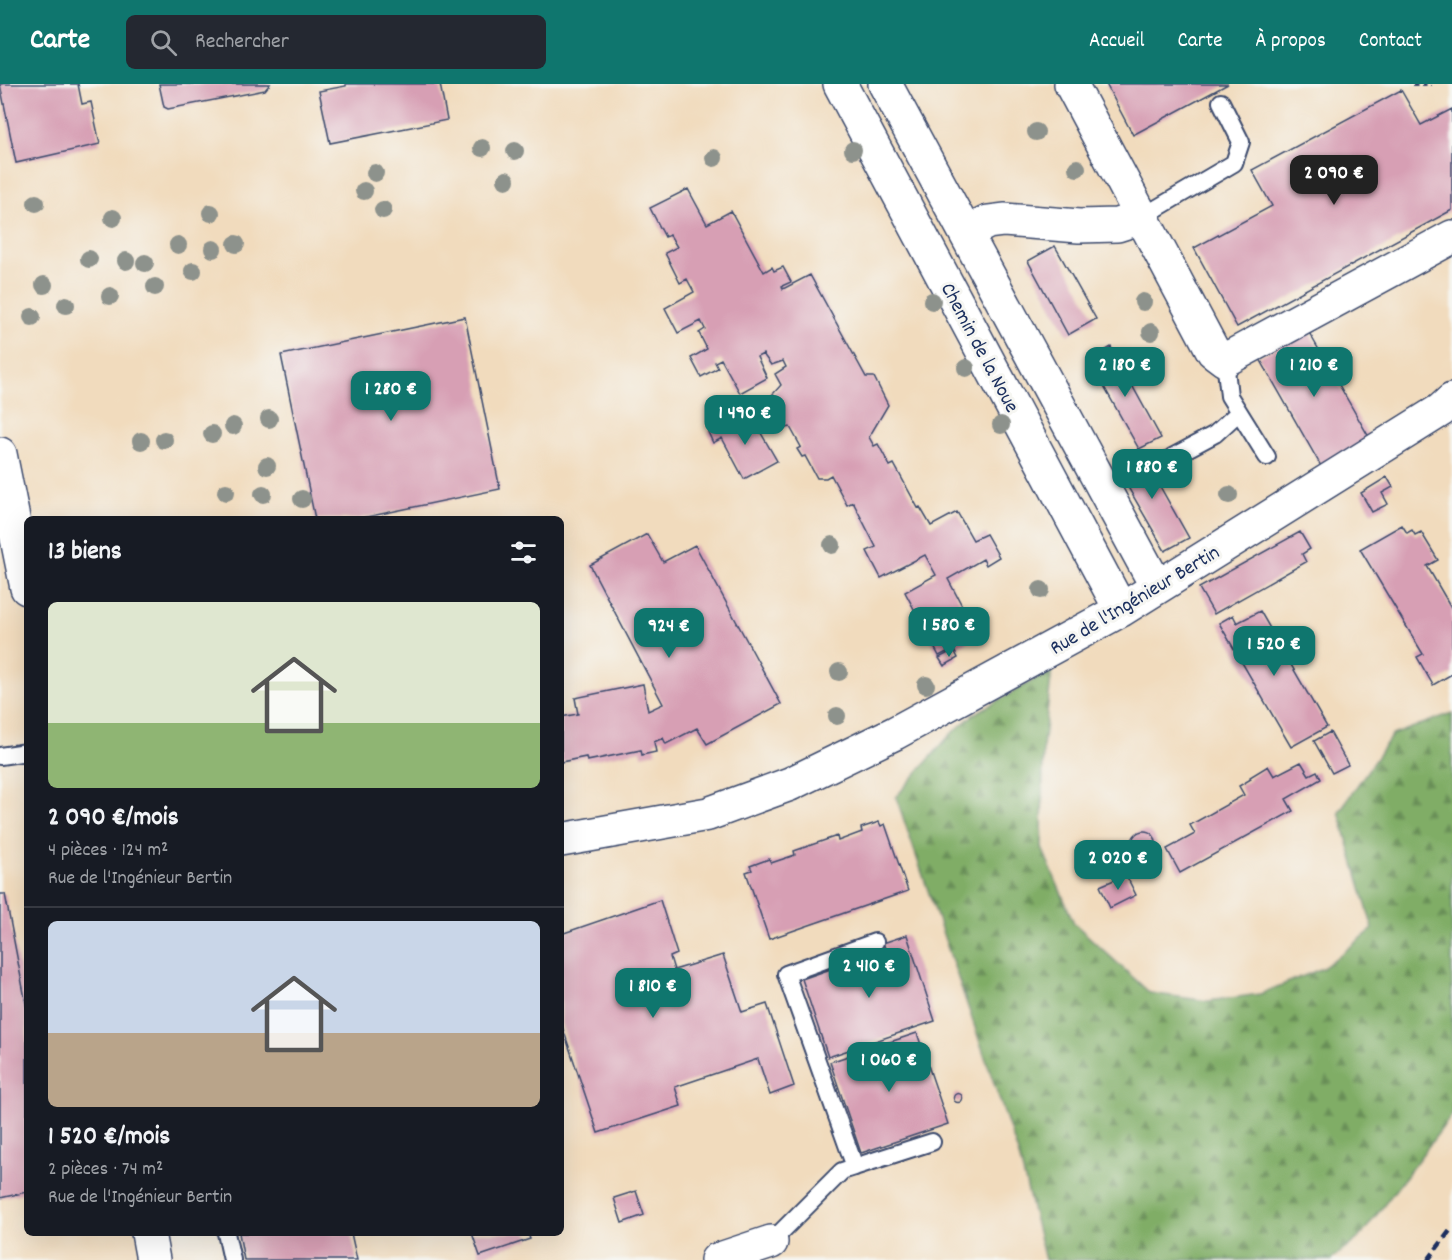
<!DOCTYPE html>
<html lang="fr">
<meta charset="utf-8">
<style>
:root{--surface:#171b24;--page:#242831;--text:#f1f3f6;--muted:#9ea1a6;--line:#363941;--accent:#0f766e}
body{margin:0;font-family:Dekko,sans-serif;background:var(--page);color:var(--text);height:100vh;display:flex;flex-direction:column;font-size:22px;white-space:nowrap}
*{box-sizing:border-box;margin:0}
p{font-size:20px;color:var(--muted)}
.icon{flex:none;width:33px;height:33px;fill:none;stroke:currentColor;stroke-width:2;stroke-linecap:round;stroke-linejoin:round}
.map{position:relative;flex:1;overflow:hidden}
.side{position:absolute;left:24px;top:432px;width:540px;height:720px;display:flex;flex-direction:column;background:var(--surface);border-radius:9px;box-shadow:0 6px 24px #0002}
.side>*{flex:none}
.price{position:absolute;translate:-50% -51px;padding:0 14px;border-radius:12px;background:var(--accent);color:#fff;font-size:20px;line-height:39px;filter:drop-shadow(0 2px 3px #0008)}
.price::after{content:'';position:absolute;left:50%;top:36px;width:18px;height:14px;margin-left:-9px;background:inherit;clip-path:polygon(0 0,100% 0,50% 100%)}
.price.current{background:#222;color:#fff}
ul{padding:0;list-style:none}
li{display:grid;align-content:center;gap:12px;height:318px;padding:0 24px}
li+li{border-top:2px solid var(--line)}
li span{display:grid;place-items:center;height:186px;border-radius:9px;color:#555}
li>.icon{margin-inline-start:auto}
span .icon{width:108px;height:108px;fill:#fffc;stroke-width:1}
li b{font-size:26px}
h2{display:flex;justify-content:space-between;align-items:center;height:72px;padding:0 24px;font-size:26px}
header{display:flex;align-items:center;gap:36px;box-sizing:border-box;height:84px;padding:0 30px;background:var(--accent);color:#fff}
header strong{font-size:28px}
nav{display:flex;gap:33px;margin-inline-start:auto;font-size:21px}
.search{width:420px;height:54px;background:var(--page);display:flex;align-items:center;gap:15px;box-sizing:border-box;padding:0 21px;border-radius:9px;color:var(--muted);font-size:22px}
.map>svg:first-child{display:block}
.forest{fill:url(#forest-firs);stroke:#4e6e62;stroke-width:1.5}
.building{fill:#d79fb4}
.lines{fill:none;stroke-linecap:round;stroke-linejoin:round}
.lane-casing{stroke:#3b496c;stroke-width:20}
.street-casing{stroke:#3b496c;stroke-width:36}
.path{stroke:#3b496c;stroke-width:4;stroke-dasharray:4.5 4.5;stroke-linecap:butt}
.lane{stroke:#fff;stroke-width:16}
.street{stroke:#fff;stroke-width:33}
.rail{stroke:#1b2f5e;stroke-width:4.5;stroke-dasharray:9 4.5;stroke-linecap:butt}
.tree{fill:#8d928c}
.labels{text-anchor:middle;stroke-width:6;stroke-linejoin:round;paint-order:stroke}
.street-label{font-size:21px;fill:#1b2f5e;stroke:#f6f6f2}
</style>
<header>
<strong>Carte</strong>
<div class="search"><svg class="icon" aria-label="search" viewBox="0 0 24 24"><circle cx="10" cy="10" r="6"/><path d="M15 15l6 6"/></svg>Rechercher</div>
<nav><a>Accueil</a><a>Carte</a><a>À propos</a><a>Contact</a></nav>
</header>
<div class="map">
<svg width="1452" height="1176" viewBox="0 0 1452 1176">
<defs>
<pattern id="forest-firs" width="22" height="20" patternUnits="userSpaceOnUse" patternTransform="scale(1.5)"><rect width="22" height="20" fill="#80ad66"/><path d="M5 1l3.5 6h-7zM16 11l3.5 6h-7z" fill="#688d57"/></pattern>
</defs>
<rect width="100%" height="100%" fill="#f6f6f2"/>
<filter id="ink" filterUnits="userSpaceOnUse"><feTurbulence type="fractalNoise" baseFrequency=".0167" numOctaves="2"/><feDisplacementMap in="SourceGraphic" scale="12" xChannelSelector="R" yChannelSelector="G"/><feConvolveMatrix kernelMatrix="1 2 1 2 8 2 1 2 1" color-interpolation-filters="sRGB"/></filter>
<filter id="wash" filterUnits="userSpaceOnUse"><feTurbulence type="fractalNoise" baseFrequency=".008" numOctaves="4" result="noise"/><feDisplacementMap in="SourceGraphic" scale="24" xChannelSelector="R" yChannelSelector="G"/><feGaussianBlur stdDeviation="1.35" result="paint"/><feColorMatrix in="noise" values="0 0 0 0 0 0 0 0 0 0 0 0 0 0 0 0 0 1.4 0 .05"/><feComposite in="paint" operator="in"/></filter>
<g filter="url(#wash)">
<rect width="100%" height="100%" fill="#f1dbbd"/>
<path class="forest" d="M1052,586L1043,663L1042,764L1074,839L1150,909L1208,917L1260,910L1323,884L1373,845L1339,728L1392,651L1452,629V1031L1360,1153L1331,1176H1045L1019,1072L896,713L950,651L974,630Z"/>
<g id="blocks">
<path class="building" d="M0,0H78L82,20L91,18L100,60L16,79Z
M159,0H270L265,6L168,25L164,23Z
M346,0H440L447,36L330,59L319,7L346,2Z
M1106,0H1228L1133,51Z
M1401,6L1421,41L1452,25V126L1237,243L1194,164L1272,122L1252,86Z
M688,105L707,140L731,127L764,188L772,183L774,187L783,183L791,198L782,202L783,205L810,191L866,293H874L888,321L869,353L874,362L878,360L890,382L894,380L918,424L920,423L931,442L957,428L973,456L986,450L999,473L986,481L983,475L948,495L978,552L939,572L905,508L936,491L925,471L881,494L867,467L876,463L853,418L847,421L831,391L826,394H817L805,372L802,373L797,365L801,363L790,343L786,344L782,337L785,335L772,311L781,301L775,290L786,283L783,277L771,281L763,270L757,273L767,294L740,309L721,275L715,278L718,284L701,293L691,274L707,265L699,249L705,245L701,237L678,249L665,224L694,208L687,195L680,199L665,169L677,163L670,151L665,153L650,124Z
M1055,162L1096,235L1068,251L1028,177Z
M465,233L500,405L357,435H315L281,271Z
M1307,245L1370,355L1321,382L1259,273Z
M1111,263L1161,354L1139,365L1089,276Z
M735,332L741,343L754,337L777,377L744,395L722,354L713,359L708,348Z
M1139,365L1189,454L1165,467L1114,379Z
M1387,393L1393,403L1382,409L1388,420L1372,428L1361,409Z
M1402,441L1407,449L1412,446L1415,451L1421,448L1438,476L1427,482L1452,525V590L1433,601L1417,573L1423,570L1360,465Z
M1300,448L1310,465L1302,470L1306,478L1214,530L1199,504Z
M647,450L663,478L695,461L781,620L707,660L697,644L666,660L663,654L654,658L656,668L642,671L641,666L587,677L586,673L561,678V633L578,630L575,614L643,600L648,627L663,620L590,481Z
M1260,527L1327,643L1291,663L1219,539L1233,531L1237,539Z
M954,566L958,574L944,582L939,574Z
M1330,648L1348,681L1332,689L1314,657Z
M1301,678L1309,691L1317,687L1321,695L1286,715L1293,727L1180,789L1167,765L1195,750L1190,741L1244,711L1239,702L1251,695L1250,693L1268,682L1274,692Z
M879,738L881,742L885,740L908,807L769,855L746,788L752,786L750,782L769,775L771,779L795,771L794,767L837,752L838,757L862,748L861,744Z
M1132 759a12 12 0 1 1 24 0a12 12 0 1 1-24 0Z
M1126,791L1136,811L1110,824L1100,802Z
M0,810H5L27,925V1108L0,1114Z
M660,816L677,870L670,873L674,886L723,871L742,928L767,920L794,1002L770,1011L758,975L675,1003L681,1022L598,1049L561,939V850Z
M907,851L935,937L828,973L802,895L886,866L883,859Z
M917,949L948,1040L861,1069L830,978Z
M953.5 1014a4.5 4.5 0 1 1 9 0a4.5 4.5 0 1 1-9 0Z
M636,1107L644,1131L622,1139L614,1114Z
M239,1149H351L357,1176H244Z
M472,1149H528L530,1155L480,1172Z"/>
</g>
</g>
<g filter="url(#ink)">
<use href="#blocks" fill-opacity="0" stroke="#3b496c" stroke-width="1.5"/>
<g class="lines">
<g class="lane-casing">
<path id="lane" d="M1142,133L1234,79L1241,58L1221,18
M1225,276L1229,312L1267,373
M1172,373L1215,350L1239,328
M0,672L27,668
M855,1083L786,890L875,858
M226,1149L232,1176
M771,1158L842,1087L932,1058"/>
</g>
<g class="street-casing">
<path id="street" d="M840,0L1121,526
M885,0L1157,503
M1071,0L1213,267L1225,276L1452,153
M966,149L988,138L1004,136L1079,142L1117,141L1142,133
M0,370L27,504
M561,756L708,730L790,700L895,649L1121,526L1441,326L1452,316
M148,1149L153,1176
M717,1176L771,1158"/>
</g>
<path class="path" d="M1413,0H1432"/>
<use href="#lane" class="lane"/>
<use href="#street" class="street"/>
<path class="rail" d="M1428,1176L1452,1144"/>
</g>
<g class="tree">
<circle cx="1036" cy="48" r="9"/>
<circle cx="482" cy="64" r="9"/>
<circle cx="853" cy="66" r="9"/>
<circle cx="515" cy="67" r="9"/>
<circle cx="714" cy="74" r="9"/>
<circle cx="1077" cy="84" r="9"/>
<circle cx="375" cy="89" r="9"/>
<circle cx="506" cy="96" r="9"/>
<circle cx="364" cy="107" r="9"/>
<circle cx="36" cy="119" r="9"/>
<circle cx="383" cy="126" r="9"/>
<circle cx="211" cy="129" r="9"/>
<circle cx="113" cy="134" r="9"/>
<circle cx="236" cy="160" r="9"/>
<circle cx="178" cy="161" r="9"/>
<circle cx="213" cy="165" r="9"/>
<circle cx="89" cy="175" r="9"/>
<circle cx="126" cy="177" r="9"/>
<circle cx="145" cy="179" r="9"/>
<circle cx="193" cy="187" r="9"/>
<circle cx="44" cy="201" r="9"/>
<circle cx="155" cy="203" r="9"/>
<circle cx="110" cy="212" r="9"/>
<circle cx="932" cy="217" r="9"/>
<circle cx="1143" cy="218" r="9"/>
<circle cx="66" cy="221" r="9"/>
<circle cx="32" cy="233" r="9"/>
<circle cx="1151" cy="248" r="9"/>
<circle cx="966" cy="284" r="9"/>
<circle cx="269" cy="335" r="9"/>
<circle cx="1001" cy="341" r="9"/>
<circle cx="233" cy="342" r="9"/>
<circle cx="212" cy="350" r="9"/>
<circle cx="164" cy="356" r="9"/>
<circle cx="141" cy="357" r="9"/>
<circle cx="267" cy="382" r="9"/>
<circle cx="226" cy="408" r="9"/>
<circle cx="263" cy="410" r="9"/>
<circle cx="1229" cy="411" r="9"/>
<circle cx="302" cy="415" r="9"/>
<circle cx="832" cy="461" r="9"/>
<circle cx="1041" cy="506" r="9"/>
<circle cx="839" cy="588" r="9"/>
<circle cx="926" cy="601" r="9"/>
<circle cx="837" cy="632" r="9"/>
</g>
</g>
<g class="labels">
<g class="street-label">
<text transform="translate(981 263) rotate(62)" y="7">Chemin de la Noue</text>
<text transform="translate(1134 515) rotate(-31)" y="7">Rue de l'Ingénieur Bertin</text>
</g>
</g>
</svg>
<b class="price current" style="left:1334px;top:122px">2 090 €</b>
<b class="price" style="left:1125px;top:314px">2 180 €</b>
<b class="price" style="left:1314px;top:314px">1 210 €</b>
<b class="price" style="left:391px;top:338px">1 280 €</b>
<b class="price" style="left:745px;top:362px">1 490 €</b>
<b class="price" style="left:1152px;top:416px">1 880 €</b>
<b class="price" style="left:949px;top:574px">1 580 €</b>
<b class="price" style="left:669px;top:575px">924 €</b>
<b class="price" style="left:1274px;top:593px">1 520 €</b>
<b class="price" style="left:1118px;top:807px">2 020 €</b>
<b class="price" style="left:869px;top:915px">2 410 €</b>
<b class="price" style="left:653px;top:935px">1 810 €</b>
<b class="price" style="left:889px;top:1009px">1 060 €</b>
<section class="side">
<h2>13 biens<svg class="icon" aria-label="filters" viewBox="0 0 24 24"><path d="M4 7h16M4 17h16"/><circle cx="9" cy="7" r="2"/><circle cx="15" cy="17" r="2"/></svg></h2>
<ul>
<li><span style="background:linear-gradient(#dfe7d0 65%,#8fb573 0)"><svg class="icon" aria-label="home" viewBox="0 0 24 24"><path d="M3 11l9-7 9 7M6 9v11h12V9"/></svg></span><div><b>2 090 €/mois</b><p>4 pièces · 124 m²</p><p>Rue de l'Ingénieur Bertin</p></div></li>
<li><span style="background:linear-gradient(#c9d6e8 60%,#b9a48a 0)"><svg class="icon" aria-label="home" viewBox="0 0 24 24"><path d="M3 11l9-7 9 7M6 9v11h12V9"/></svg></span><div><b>1 520 €/mois</b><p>2 pièces · 74 m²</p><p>Rue de l'Ingénieur Bertin</p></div></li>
</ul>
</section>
</div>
